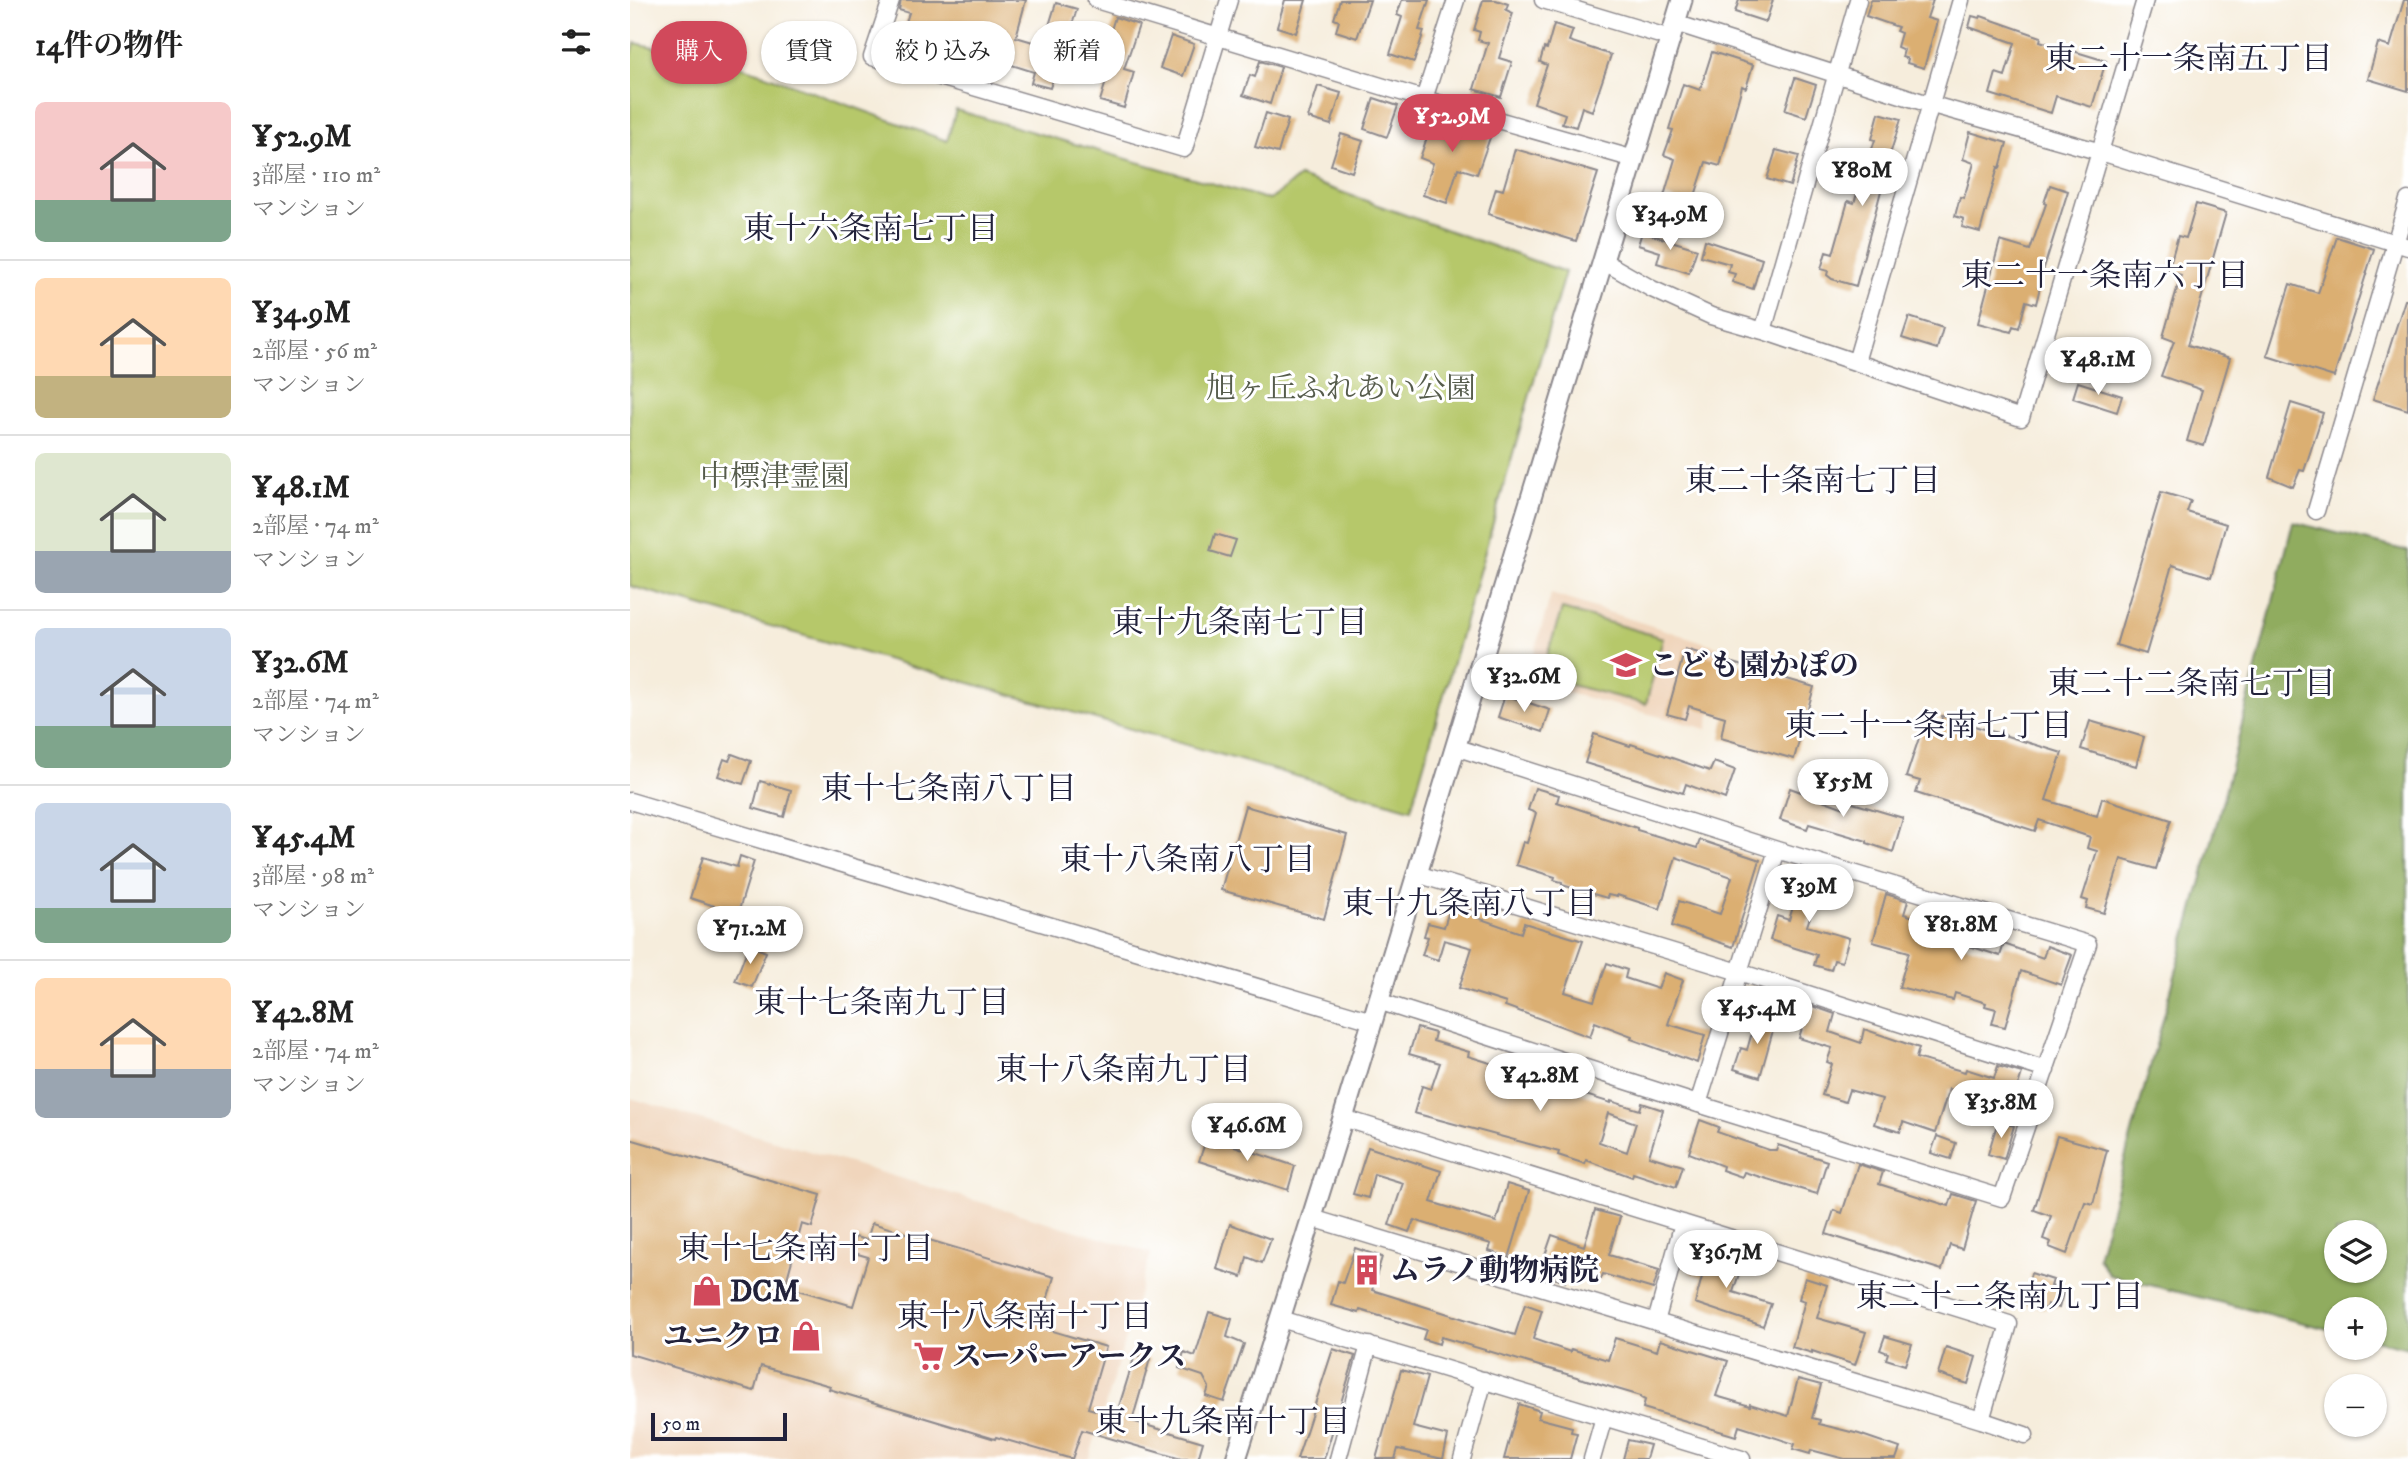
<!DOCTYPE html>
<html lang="ja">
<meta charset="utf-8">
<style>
:root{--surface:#fff;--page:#f6f6f6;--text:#222;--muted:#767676;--line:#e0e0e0;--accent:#d1495b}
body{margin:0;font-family:"IM FELL DW Pica","Noto Serif JP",serif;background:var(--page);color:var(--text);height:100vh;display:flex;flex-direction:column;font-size:26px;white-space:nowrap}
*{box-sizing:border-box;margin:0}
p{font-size:23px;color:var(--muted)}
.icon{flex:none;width:38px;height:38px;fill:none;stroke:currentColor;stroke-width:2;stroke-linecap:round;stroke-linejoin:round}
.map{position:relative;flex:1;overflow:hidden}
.panel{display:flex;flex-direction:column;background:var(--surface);width:630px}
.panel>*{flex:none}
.banner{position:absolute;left:21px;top:21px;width:665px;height:63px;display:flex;gap:14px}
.fabs{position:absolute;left:1694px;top:1220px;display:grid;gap:14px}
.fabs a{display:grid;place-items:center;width:63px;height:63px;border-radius:50%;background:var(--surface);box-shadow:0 2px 5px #0004;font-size:35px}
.scale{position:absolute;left:21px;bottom:18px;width:136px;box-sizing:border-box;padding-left:7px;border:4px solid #22223b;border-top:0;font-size:19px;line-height:24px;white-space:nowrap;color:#22223b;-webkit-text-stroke:5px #fff;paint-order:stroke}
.price{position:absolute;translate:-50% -60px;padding:0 16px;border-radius:24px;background:#fff;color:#222;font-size:23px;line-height:46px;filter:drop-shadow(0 2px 4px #0008)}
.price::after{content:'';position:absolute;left:50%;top:42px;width:21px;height:16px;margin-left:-10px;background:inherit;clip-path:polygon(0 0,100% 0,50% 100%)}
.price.selected{background:var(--accent);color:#fff}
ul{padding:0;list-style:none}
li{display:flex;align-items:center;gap:21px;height:175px;padding:0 35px}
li+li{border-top:2px solid var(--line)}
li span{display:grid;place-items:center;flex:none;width:196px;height:140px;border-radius:10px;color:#555}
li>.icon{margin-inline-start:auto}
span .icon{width:84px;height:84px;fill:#fffc;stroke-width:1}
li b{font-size:30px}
h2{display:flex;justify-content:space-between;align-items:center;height:84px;padding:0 35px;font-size:30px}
.pill{padding:0 24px;border-radius:32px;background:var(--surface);box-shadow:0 2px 5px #0004;font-size:24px;line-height:63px}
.pill.selected{background:var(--accent);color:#fff}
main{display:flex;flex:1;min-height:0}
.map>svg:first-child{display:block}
.built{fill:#f0d5bc}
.green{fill:#b6c86b;stroke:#6c7553;stroke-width:2}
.forest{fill:#90ac5f;stroke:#59674d;stroke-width:2;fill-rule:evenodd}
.building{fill:#dbaf72;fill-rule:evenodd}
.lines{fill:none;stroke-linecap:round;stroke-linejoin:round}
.minor-casing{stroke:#8c888c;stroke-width:19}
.tertiary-casing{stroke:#8c888c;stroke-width:23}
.minor{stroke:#fff;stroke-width:16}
.tertiary{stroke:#fff;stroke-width:19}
.labels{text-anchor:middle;stroke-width:6;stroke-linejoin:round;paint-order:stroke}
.park-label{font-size:30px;fill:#565c4c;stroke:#fff}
.poi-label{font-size:30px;font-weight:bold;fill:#22223b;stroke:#fff;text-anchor:start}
.neighbourhood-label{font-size:32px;fill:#22223b;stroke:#fff}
</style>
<main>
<section class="panel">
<h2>14件の物件<svg class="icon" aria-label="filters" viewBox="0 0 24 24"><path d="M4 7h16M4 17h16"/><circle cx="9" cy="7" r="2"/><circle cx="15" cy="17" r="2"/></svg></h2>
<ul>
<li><span style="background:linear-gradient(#f6c9c9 70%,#7fa58c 0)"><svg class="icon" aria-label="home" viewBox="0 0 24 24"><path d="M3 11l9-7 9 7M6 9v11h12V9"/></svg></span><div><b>¥52.9M</b><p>3部屋 · 110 m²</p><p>マンション</p></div></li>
<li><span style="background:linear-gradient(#ffd9b3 70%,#c2b280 0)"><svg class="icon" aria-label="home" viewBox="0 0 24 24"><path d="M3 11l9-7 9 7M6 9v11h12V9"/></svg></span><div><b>¥34.9M</b><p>2部屋 · 56 m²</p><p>マンション</p></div></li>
<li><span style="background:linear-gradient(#dfe7d0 70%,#9aa5b1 0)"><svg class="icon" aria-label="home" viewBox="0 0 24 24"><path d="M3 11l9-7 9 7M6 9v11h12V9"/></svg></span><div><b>¥48.1M</b><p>2部屋 · 74 m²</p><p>マンション</p></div></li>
<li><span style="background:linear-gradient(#c9d6e8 70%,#7fa58c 0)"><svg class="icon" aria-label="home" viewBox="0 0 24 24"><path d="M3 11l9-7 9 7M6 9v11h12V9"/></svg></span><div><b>¥32.6M</b><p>2部屋 · 74 m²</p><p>マンション</p></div></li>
<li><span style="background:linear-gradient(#c9d6e8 75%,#7fa58c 0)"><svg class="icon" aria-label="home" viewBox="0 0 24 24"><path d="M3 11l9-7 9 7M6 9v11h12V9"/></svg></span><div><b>¥45.4M</b><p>3部屋 · 98 m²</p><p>マンション</p></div></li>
<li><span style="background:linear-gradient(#ffd9b3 65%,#9aa5b1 0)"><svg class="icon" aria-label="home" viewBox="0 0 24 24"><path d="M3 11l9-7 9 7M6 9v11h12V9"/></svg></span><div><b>¥42.8M</b><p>2部屋 · 74 m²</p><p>マンション</p></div></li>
</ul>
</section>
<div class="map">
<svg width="1778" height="1459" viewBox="0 0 1778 1459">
<rect width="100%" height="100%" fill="#fff"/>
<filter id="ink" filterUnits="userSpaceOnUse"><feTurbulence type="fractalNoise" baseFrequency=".0143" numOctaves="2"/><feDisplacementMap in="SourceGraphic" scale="14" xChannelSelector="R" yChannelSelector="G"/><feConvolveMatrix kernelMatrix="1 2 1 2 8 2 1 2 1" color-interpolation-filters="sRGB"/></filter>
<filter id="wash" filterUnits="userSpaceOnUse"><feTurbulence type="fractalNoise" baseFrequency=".00686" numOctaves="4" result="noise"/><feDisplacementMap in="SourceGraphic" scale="28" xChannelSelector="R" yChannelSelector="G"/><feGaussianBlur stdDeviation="1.57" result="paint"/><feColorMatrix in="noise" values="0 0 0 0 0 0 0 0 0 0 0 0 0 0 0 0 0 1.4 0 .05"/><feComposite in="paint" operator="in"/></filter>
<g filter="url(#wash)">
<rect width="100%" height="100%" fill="#f6eddc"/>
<path class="built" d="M921,594L1095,649L1077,729L896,682Z
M0,1098L521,1253L459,1459H0Z"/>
<path class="green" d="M5,43L111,66L317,141L326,110L640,200L669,177L935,272L781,809L0,586V60Z
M932,609L1033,638L1016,704L910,677Z"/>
<path class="forest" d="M1663,522L1778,551V1348L1745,1340V1309H1706V1331L1479,1275L1468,1257L1589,815ZM1706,1232H1745V1270H1706Z"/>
<g id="blocks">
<path class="building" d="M271,0H396L386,37L413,45L426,3L447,9L442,25L450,28L448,35L459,39L454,53L434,48L425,80L423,79L420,88L401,83L404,72L347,54L346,56L341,54L339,60L322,55L323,52L272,34L279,13L269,10Z
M655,0H676L666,33L647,27Z
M710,0H740L727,38L706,31L709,21L704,19Z
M772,0H799L789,30L794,31L784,62L760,54L772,17L767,15Z
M853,0H866L878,4L876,10L883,13L869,58L882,62L871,97L844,89L858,43L848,40L850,32L844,30Z
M1109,0H1143L1136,22L1105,12Z
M1241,0H1303L1297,18L1307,21L1294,68L1277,63L1278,59L1272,57L1274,50L1267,47L1271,33L1266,31L1268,27L1236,16Z
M1774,0H1778V91L1738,79L1748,43L1760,47Z
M1342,16L1350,18L1351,16L1411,37L1410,41L1476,61L1462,107L1426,96L1421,113L1360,94L1366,73L1375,76L1385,43L1339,27Z
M485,17L509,25L494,69L504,72L494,108L470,101L485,52L475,49Z
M924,24L943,30L939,41L981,55L962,111L952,107L946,127L932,123L935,114L904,103L917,65L910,62L914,48L917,49Z
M541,36L564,44L553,76L530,68Z
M1082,52L1123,65L1116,88L1112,86L1090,166L1076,162L1062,205L1034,196L1045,159L1034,155L1043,130L1039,129L1053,84L1070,90Z
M630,61L651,67L640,104L613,95L620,75L625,77Z
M1165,78L1186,85L1176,117L1155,110Z
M688,86L711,93L701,125L678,118Z
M744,98L768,106L757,137L734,129Z
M636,113L658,120L648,153L625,147Z
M1249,113L1271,119L1250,187H1252L1226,286L1202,279L1197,275L1198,271L1191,269L1196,252L1203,254L1218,201L1224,203L1245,140L1242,139Z
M805,114L862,132L847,174L828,168L817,203L793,195L803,163L790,158Z
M1340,132L1377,143L1370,168L1368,167L1350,232L1332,227L1334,219L1325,216L1330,197L1334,198L1344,163L1333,159Z
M711,134L733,141L722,172L701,165Z
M885,149L968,173L946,241L858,214L866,188L873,190Z
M1146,150L1169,156L1160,186L1137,179Z
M1420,185L1438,191L1408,287H1410L1406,304L1396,301L1389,328L1383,326L1381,332L1348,323L1370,241L1400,250L1416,204L1414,203Z
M1566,204L1596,213L1558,345L1600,358L1574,446L1557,441L1572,390L1531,376L1544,341L1533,337L1551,275L1538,271L1548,236L1556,238Z
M1012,232L1067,249L1059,273L1027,263L1030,252L1008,245Z
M1707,237L1744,249L1704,377L1637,356L1660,284L1688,293Z
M1075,240L1132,259L1123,289L1102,282L1105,274L1098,272L1100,264L1071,256Z
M1775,300H1778V410L1743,399Z
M1279,317L1313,328L1307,349L1272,338Z
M1448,382L1492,396L1487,412L1443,398Z
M1661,403L1693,413L1674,471L1670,470L1663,487L1639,477Z
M1531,492L1561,501L1557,512L1596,524L1581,577L1542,565L1516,654L1486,645Z
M585,534L606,540L600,557L580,551Z
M1055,649L1184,687L1164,759L1091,738L1095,717L1059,706L1055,719L1037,714Z
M875,695L920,710L913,732L868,717Z
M1312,716L1432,753L1416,800L1467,816L1472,798L1541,820L1526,869L1491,859L1474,913L1456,908L1458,901L1452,899L1467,851L1457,848L1460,837L1409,820L1405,831L1286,793L1290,781L1276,777L1296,717L1311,722Z
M1460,721L1514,737L1506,766L1451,749Z
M964,734L1000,746L1001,744L1080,771L1084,762L1105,770L1095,799L1056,784L1053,793L955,763Z
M102,754L121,761L113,784L88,776L94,759L99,761Z
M130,781L161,790L154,817L123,808Z
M905,788L929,795L927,802L1007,828V830L1067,848L1070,840L1130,860L1103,947L1042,926L1049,901L1090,914L1102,877L1046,857L1030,909L987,895V897L978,895L977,898L932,885V882L924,880L925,877L886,865L893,842L897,843L906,813L898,810Z
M1160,788L1214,808L1216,801L1273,818L1263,852L1237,843V841L1179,824L1177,829L1150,820Z
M615,806L717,835L694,919L591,890Z
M110,856L124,861L105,923L91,918L94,909L60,898L73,857L107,867Z
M1166,867L1194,875L1177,926L1219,938L1212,962L1204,960L1201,970L1184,965L1187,955L1140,940L1147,916L1159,920L1169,887L1161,884Z
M1256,894L1278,901L1274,914L1315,926L1312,937L1370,956L1374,944L1413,958L1417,946L1442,955L1431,985L1391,971L1375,1027L1362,1024L1366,1009L1355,1006L1356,1003L1325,993L1323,1000L1269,987L1279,952L1243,942Z
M821,904L844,911L842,916L891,933L894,923L953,941L935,992L964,1001L977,963L997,970L995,978L1028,989L1034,973L1053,980L1038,1024L1075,1035L1067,1063L1001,1039L1002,1036L965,1022L960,1037L875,1006L876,1003L829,988L842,948L814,940L808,960L792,955L798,937L794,936L798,923L814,927Z
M119,945L136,952L122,987L105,981Z
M1179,1005L1205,1014L1200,1032L1231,1043L1234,1029L1289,1048L1286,1058L1335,1072L1336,1069L1364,1078L1368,1066L1392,1073L1384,1097L1386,1098L1381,1115L1355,1106L1357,1100L1319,1089L1305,1133L1273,1122L1270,1132L1244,1124L1252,1099L1219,1090L1215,1102L1192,1095L1202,1064L1197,1062L1202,1048L1169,1038Z
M1128,1011L1147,1016L1130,1077L1104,1069L1111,1048L1117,1050Z
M787,1028L805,1033L803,1041L839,1052L838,1056L889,1072L890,1069L912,1077L910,1081L981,1103V1101L1010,1110L1012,1103L1033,1110L1019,1156L1053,1166L1046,1187L1003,1173L1002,1177L956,1160L955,1164L928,1155L929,1152L784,1113L792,1086L801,1089L810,1063L779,1054ZM978,1113L1006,1123L997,1152L969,1142Z
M1070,1120L1089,1127L1087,1132L1139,1150H1146L1148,1145L1197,1161L1187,1194L1114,1172L1112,1177L1092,1170L1093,1166L1059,1153Z
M1368,1121L1384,1126L1374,1159L1358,1154Z
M1307,1136L1326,1143L1321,1159L1301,1153Z
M1427,1136L1477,1150L1463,1204L1455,1202L1437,1254L1419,1247L1421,1242L1413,1239L1421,1216L1404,1210Z
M577,1137L665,1166L658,1190L569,1161Z
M0,1139L191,1195L182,1227L172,1224L155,1286L223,1306L238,1257L221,1252L225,1237L237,1240L242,1223L424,1277L409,1327L476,1347L458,1408L486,1416L505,1355L520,1359L502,1421L573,1442L568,1459H551L452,1430L442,1459L366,1437L365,1439L199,1389L200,1386L131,1366L124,1391L0,1354Z
M738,1147L811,1171L801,1202L866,1222L877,1184L899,1191L879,1258L859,1251L861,1244L784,1220L779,1232L759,1225L773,1183L744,1174L738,1198L723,1194Z
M1228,1164L1253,1172L1249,1184L1319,1206L1323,1194L1346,1201L1332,1249L1320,1245L1312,1270L1196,1234L1204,1210L1212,1213Z
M965,1210L990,1217L979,1255L1029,1270L1023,1289L973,1274L971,1279L940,1268L935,1282L909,1273L922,1235L954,1246Z
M600,1224L641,1239L632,1263L617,1257L612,1277L587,1269Z
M725,1248L752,1257L742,1290L885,1335L895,1304L912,1310L903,1339L940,1352L941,1349L978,1360L985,1338L1027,1351L1030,1340L1098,1361L1086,1396L1120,1406V1404L1158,1416L1168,1379L1191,1385L1182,1418L1190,1420L1189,1424L1229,1434L1270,1448L1266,1459H1215L1181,1450L1180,1454L1163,1449L1165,1444L1109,1426L1106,1436L1013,1408L1015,1400L1011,1398V1396L811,1337L809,1344L793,1339L796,1330L730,1310L729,1313L701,1305L708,1281L713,1283Z
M1067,1253L1093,1261L1094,1256L1113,1262L1103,1292L1141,1304L1133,1326L1065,1303L1072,1277L1060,1273Z
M1401,1273L1423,1280L1421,1286L1434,1290L1429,1308L1417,1304L1416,1309L1393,1303Z
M1175,1278L1197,1285L1187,1318L1236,1332L1225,1365L1182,1351V1353L1162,1347L1175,1301L1169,1299Z
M579,1312L602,1319L597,1337L614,1344L594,1402L576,1396L579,1387L573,1376L549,1368L554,1352L565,1356Z
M1255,1336L1282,1344L1275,1365L1256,1359L1258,1353L1250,1350Z
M1316,1347L1346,1357L1338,1384L1308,1374Z
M703,1349L725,1356L694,1459H667Z
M771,1370L797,1377L783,1427L818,1436L813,1459L768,1449L765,1459H746Z
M889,1404L910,1411L908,1418L942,1427L941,1432L947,1433L940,1459H874Z
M998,1440L1020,1445L1016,1459H993Z"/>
</g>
</g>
<g filter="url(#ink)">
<use href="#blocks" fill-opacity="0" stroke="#8c888c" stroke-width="2"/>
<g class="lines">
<g class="minor-casing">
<path id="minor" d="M261,0L242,57L554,149L599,0
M466,0L794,99L1004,159
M913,0L1040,38
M1045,23L1299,104L1471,152L1778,247
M794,99L826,0
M973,261L1022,289L1081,316L1133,331L1391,418L1515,0
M1133,331L1228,0
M1226,362L1331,0
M1686,511L1778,200
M0,801L742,1021
M787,874L1109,972L1416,1070
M748,1001L1068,1104L1372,1198L1458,944L1147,850L825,747
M1068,1104L1147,850
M713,1118L1379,1324L1351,1420
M682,1218L1351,1420L1395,1435
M651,1319L1112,1459
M1026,1322L1053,1223
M708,1459L739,1345
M832,1459L854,1380
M962,1459L974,1417"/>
</g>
<g class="tertiary-casing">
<path id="tertiary" d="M606,1459L713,1118L1052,0"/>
</g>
<use href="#minor" class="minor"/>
<use href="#tertiary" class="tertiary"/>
</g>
</g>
<defs>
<g id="school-bare" transform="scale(2.415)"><path d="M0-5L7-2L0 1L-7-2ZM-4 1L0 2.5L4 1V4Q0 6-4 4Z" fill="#d1495b" stroke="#fff" stroke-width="2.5" paint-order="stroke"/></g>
<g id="building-bare" transform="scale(2.415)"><path d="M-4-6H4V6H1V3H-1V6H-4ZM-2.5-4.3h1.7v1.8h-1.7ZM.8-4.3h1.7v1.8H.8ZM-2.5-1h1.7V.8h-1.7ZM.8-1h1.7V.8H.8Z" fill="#d1495b" stroke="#fff" stroke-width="2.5" paint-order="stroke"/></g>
<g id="shop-bare" transform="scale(2.415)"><path d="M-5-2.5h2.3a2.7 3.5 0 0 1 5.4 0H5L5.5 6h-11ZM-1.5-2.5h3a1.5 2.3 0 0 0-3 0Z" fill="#d1495b" stroke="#fff" stroke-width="2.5" paint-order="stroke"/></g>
<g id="supermarket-bare" transform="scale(2.415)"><path d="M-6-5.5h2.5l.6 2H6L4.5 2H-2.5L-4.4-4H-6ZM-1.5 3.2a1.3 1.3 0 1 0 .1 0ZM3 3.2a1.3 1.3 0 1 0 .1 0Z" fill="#d1495b" stroke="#fff" stroke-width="2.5" paint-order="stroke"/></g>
</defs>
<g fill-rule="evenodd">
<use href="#school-bare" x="996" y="665"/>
<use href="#building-bare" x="737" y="1270"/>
<use href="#shop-bare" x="77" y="1291"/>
<use href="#shop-bare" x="176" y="1336"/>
<use href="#supermarket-bare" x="299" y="1356"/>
</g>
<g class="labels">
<g class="park-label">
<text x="711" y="398">旭ヶ丘ふれあい公園</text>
<text x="145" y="486">中標津霊園</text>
</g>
<g class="poi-label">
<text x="1019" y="675">こども園かぽの</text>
<text x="760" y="1280">ムラノ動物病院</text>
<text x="100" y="1301">DCM</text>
<text x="153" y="1346" text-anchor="end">ユニクロ</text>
<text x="322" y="1366">スーパーアークス</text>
</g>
<g class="neighbourhood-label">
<text x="1559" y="69">東二十一条南五丁目</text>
<text x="241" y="239">東十六条南七丁目</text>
<text x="1475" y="286">東二十一条南六丁目</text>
<text x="1183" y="491">東二十条南七丁目</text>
<text x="610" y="633">東十九条南七丁目</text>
<text x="1562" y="694">東二十二条南七丁目</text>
<text x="1299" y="736">東二十一条南七丁目</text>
<text x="319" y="799">東十七条南八丁目</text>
<text x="558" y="870">東十八条南八丁目</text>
<text x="840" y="914">東十九条南八丁目</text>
<text x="252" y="1013">東十七条南九丁目</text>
<text x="494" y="1080">東十八条南九丁目</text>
<text x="176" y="1259">東十七条南十丁目</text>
<text x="1370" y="1307">東二十二条南九丁目</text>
<text x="395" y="1327">東十八条南十丁目</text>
<text x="593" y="1432">東十九条南十丁目</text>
</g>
</g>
</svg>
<div class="fabs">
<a><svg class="icon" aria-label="layers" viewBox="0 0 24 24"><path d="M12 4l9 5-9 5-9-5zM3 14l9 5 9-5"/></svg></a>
<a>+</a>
<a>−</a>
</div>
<div class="scale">50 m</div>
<b class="price selected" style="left:822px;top:154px">¥52.9M</b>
<b class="price" style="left:1232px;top:208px">¥80M</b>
<b class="price" style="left:1040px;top:252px">¥34.9M</b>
<b class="price" style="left:1468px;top:397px">¥48.1M</b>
<b class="price" style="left:894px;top:714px">¥32.6M</b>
<b class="price" style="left:1213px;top:819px">¥55M</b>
<b class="price" style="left:1179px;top:924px">¥39M</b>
<b class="price" style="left:1331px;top:962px">¥81.8M</b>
<b class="price" style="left:120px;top:966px">¥71.2M</b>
<b class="price" style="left:1127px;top:1046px">¥45.4M</b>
<b class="price" style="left:910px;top:1113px">¥42.8M</b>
<b class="price" style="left:1371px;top:1140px">¥35.8M</b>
<b class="price" style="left:617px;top:1163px">¥46.6M</b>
<b class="price" style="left:1096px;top:1290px">¥36.7M</b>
<div class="banner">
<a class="pill selected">購入</a>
<a class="pill">賃貸</a>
<a class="pill">絞り込み</a>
<a class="pill">新着</a>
</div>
</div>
</main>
